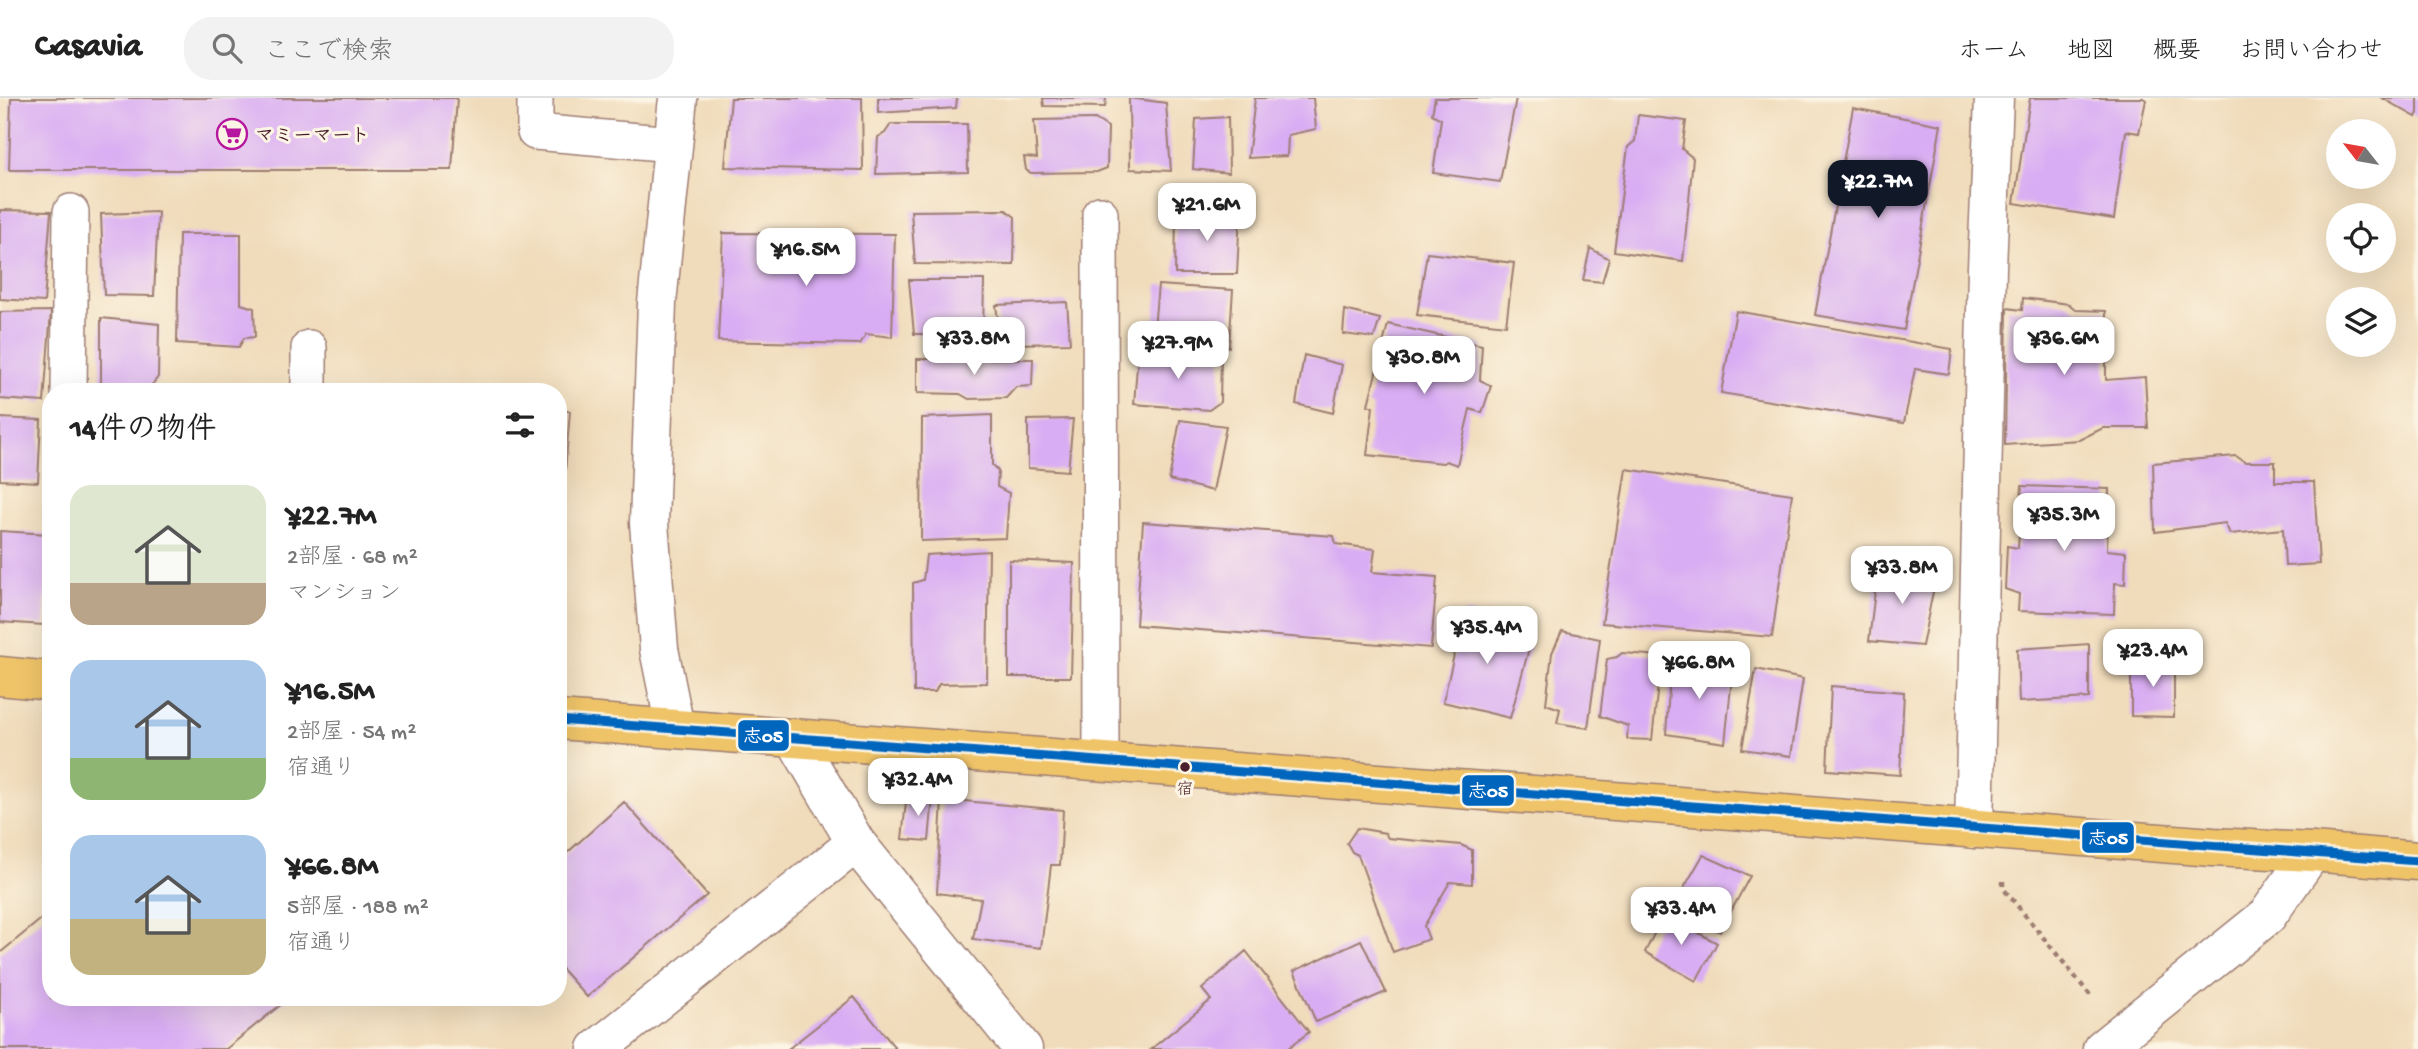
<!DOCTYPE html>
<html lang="ja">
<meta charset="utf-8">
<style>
:root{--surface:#fff;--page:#f2f2f2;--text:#222;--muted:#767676;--line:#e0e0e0;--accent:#111827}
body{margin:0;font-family:"Gochi Hand","Klee One",sans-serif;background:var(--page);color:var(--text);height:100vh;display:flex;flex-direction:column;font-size:26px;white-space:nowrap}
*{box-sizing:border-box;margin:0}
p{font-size:23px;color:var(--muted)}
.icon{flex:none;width:38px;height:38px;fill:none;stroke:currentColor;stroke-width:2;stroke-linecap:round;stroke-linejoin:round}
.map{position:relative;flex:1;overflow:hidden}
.drawer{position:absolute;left:42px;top:285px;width:525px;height:623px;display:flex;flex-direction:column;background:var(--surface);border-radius:28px;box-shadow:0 7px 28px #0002}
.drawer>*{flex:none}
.needle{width:46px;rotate:301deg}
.controls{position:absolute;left:2326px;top:21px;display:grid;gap:14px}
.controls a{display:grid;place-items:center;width:70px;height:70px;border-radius:50%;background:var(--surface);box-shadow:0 7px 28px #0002;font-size:35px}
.price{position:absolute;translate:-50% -60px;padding:0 16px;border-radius:14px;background:#fff;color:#222;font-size:23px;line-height:46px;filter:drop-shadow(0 2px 4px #0008)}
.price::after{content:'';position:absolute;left:50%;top:42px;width:21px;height:16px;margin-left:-10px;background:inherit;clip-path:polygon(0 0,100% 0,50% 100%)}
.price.active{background:var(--accent);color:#fff}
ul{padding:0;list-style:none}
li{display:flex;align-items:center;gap:21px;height:175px;padding:0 28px}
li span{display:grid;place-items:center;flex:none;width:196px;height:140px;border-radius:21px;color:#555}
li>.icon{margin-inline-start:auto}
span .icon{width:84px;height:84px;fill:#fffc;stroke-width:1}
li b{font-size:30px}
h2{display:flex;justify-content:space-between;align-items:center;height:84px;padding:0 28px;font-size:30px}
header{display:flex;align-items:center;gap:42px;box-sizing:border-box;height:98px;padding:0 35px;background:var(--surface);border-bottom:2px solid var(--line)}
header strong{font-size:33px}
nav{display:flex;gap:38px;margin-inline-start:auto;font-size:24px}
.search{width:490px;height:63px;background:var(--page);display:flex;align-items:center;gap:18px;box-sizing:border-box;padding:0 24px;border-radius:28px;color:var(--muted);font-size:26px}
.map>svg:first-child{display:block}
.building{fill:#d9adf3}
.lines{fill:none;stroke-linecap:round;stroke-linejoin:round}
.service-casing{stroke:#9d7d72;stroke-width:38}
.minor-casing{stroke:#9d7d72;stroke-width:41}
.tertiary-casing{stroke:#9d7d72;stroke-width:41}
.primary-casing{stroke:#9d7d72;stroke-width:41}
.path{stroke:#9d7d72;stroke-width:4.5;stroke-dasharray:5 5;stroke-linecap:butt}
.service{stroke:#fff;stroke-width:35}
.minor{stroke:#fff;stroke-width:38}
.tertiary{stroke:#fff;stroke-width:38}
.primary{stroke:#efc469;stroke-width:38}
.bus-1-casing{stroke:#fcf5e5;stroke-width:14}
.bus-1{stroke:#0065bd;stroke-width:9}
.bus-dot{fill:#4a1f2b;stroke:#fcf5e5;stroke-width:2.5}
.labels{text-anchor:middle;stroke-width:6;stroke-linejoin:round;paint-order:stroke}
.bus-label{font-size:17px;fill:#4a1f2b;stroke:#fcf5e5}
.poi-label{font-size:19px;font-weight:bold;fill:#4a1f2b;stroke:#fcf5e5;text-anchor:start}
.line-badge{stroke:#fcf5e5;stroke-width:2.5}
.badge-label{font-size:19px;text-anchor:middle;font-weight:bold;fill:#fff}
</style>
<header>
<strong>Casavia</strong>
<div class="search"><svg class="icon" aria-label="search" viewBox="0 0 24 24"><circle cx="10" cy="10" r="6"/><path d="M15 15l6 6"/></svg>ここで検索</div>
<nav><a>ホーム</a><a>地図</a><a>概要</a><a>お問い合わせ</a></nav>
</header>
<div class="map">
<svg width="2418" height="951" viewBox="0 0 2418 951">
<rect width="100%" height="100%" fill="#fcf5e5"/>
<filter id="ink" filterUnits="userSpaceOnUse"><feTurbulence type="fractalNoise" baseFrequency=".0143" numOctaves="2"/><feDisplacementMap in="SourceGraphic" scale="14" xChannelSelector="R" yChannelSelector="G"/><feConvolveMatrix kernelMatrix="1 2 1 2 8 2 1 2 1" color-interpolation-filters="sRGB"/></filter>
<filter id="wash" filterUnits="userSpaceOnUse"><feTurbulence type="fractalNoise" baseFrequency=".00686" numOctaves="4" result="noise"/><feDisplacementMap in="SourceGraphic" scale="28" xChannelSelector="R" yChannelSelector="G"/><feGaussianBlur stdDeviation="1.57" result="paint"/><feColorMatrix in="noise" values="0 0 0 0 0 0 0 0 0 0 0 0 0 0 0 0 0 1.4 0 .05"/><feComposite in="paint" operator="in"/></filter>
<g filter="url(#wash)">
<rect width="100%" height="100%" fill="#f0dbba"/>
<g id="blocks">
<path class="building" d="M11,0H457L452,72H9Z
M731,0H862L863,72L725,69Z
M878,0H957L956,10L878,15Z
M1043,0H1106L1105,9L1044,8Z
M1129,0L1166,5L1171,73L1130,71Z
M1255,0H1313L1316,31L1288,37L1287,58L1248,60Z
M1435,0H1516L1500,84L1433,75L1441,21L1432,16Z
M2030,0H2143L2146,2L2139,35L2126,33L2114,121L2014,105Z
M2382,0H2418V15L2416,19Z
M1853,10L1941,27L1904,232L1815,217Z
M1638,17L1686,23L1682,51L1693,60L1683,163L1614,153L1628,49L1635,43Z
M1228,19L1229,75L1193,71L1196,21Z
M1095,21L1108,29L1107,70L1097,74L1031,75L1026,72L1024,59L1037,60L1034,22Z
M891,26H967L968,74L876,76L878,39L885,35Z
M0,112L51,113L44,204L0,201Z
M1006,112L1015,119L1014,167L915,166L911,113Z
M158,114L154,198L104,197L101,116Z
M1240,114L1237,176H1175L1176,116Z
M723,135L895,136L892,239L866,236L860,246L718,243Z
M179,136H241V206L254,210L255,239L244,240L239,249L177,245Z
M1590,150L1609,161L1602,184L1583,182Z
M1427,155L1514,165L1506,227L1417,217Z
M909,182H984L983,236H914Z
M1158,187L1233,192L1229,249L1153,241Z
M2023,200L2069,206L2076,212L2106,213V282L2145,279L2148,330H2103L2079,342L2005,347L2007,210L2022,212Z
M1067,204L1070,245L1001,246L996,207Z
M1345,212L1380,221L1374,240L1343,236Z
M51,213L44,304L0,301V214Z
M1736,213L1952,251L1949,276L1915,271L1904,325L1721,295Z
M101,220L159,226L158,279L148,292L101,294Z
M1388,226L1482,247L1480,282L1491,288L1482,315L1470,311L1457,367L1446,363L1443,365L1367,357L1373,309L1368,307Z
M1138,255L1221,260L1220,304L1209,312L1134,306Z
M1304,257L1342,267L1333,315L1296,306Z
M917,261H1033L1032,288L1016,289L1006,300L969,301L960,296L917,295Z
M558,313H570L560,437H558Z
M992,317V367L998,373L997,389L1009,395L1006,440L921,443L922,320Z
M0,320L41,322L38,384L0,382Z
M1073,321L1068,373L1028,370V322Z
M1180,322L1226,328L1213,393L1169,382Z
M2236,358L2245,364H2275V384H2314L2319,466L2285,468L2283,431L2230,436L2225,425L2155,434L2153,365Z
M1626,371L1792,396L1772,539L1602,525Z
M2022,388L2109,391L2107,452L2126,454L2125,486L2115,485L2114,516L2018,513L2019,496L2005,491L2007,448L2018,450Z
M1143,424L1334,438L1336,446L1375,451L1372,474L1437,479L1431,550L1136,527Z
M0,433L49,436L44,527L0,524Z
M989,453L987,585L939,586L935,594H914L913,485L923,482L926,457Z
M1009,462L1074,465L1071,579H1009Z
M1878,468L1937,474L1922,548L1869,543Z
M1464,514L1522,529L1519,537L1530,547L1510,620L1443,604Z
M1562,533L1600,541L1588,630L1557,625L1560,611L1546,606L1552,555Z
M2089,546V600L2019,604L2017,551Z
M1622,555L1661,558L1652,642L1627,641L1628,628L1600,618L1607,561L1617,559Z
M1671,562L1733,570L1725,645L1666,636Z
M2174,562V619L2131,618V567Z
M1756,571L1803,581L1791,658L1742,651Z
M1831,588L1904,594L1900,677L1827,672Z
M907,695L933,699L929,743L902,741Z
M942,701L1063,712L1060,767H1051L1041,850L973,841L981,801L937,795Z
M624,704L707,797L587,899L558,867V763Z
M1357,730L1385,735L1388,740L1461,747L1472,752V786L1450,784L1424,828L1429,841L1393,854L1358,757L1352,754L1347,745Z
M1703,757L1750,778L1720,834L1673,809Z
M51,813V900H289L226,951H0V855Z
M1664,816L1717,845L1696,883L1645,854Z
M1361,842L1386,894L1316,924L1294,873Z
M1246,853L1309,934L1287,951H1151L1211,902L1202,891Z
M854,899L896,951H788Z"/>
</g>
</g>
<g filter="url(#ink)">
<use href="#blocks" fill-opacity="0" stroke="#9d7d72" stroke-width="2"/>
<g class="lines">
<g class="service-casing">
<path id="service" d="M535,0V34L673,46
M1100,116L1101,663
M69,294L71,114
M309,294V250"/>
</g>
<g class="minor-casing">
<path id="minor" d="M795,641L856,745L1023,951
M1974,731L1987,170L1994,0
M597,951L856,745
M2102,951L2267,818L2312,754"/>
</g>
<g class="tertiary-casing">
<path id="tertiary" d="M675,630L659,551L649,425L657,205L678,0"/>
</g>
<g class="primary-casing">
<path id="primary" d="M0,578L51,583
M558,622L2213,749L2312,754L2418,763"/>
</g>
<path class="path" d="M2003,783V790L2090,897"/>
<use href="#service" class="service"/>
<use href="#minor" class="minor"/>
<use href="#tertiary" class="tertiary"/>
<use href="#primary" class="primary"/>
<g class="bus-1-casing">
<path id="bus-1" d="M558,622L2418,763"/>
</g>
<use href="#bus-1" class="bus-1"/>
</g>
</g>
<defs>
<g id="supermarket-ring" transform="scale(1.575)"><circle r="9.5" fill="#fcf5e5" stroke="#b5179e" stroke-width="1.5"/><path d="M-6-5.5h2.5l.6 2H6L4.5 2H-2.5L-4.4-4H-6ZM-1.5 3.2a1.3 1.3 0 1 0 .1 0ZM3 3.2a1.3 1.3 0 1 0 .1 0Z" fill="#b5179e"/></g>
</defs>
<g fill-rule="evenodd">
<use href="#supermarket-ring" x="232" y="36"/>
</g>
<circle class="bus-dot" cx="1185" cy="669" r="6"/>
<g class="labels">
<g class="bus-label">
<text x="1185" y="696">宿</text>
</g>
<g class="poi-label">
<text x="255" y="43">マミーマート</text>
</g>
</g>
<g class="line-badge">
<rect x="737" y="621" width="53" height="33" rx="7" fill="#0065bd"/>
<rect x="1461" y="676" width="54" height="33" rx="7" fill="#0065bd"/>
<rect x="2081" y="723" width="54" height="33" rx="7" fill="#0065bd"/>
</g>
<g class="badge-label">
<text x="763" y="644">志05</text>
<text x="1488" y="699">志05</text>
<text x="2108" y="746">志05</text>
</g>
</svg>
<div class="controls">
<a><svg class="needle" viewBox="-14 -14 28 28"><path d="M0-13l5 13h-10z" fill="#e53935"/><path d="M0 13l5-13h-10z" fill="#767676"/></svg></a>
<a><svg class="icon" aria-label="locate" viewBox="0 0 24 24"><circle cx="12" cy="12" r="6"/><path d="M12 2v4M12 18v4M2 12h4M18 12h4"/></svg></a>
<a><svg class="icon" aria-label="layers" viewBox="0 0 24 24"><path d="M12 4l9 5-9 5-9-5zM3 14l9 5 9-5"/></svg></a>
</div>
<b class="price active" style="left:1878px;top:122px">¥22.7M</b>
<b class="price" style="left:1207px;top:145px">¥21.6M</b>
<b class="price" style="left:806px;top:190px">¥16.5M</b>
<b class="price" style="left:974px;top:279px">¥33.8M</b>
<b class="price" style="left:2064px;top:279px">¥36.6M</b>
<b class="price" style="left:1178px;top:283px">¥27.9M</b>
<b class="price" style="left:1424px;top:298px">¥30.8M</b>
<b class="price" style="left:2064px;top:455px">¥35.3M</b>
<b class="price" style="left:1902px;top:508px">¥33.8M</b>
<b class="price" style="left:1487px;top:568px">¥35.4M</b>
<b class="price" style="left:2153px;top:591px">¥23.4M</b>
<b class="price" style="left:1699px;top:603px">¥66.8M</b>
<b class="price" style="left:918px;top:720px">¥32.4M</b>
<b class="price" style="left:1681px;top:849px">¥33.4M</b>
<section class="drawer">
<h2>14件の物件<svg class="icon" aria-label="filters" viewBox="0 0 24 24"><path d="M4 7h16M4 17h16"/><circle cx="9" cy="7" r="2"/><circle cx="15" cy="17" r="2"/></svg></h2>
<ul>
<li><span style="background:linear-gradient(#dfe7d0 70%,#b9a48a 0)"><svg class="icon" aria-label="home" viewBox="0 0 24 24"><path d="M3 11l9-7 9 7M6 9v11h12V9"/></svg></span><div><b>¥22.7M</b><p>2部屋 · 68 m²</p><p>マンション</p></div></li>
<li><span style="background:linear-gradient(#a9c7e8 70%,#8fb573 0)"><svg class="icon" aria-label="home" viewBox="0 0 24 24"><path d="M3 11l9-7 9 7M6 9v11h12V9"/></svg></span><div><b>¥16.5M</b><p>2部屋 · 54 m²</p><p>宿通り</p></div></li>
<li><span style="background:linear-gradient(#a9c7e8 60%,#c2b280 0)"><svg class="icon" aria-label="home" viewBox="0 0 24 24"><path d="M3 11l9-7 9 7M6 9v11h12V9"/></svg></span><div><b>¥66.8M</b><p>5部屋 · 188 m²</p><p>宿通り</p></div></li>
</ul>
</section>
</div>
